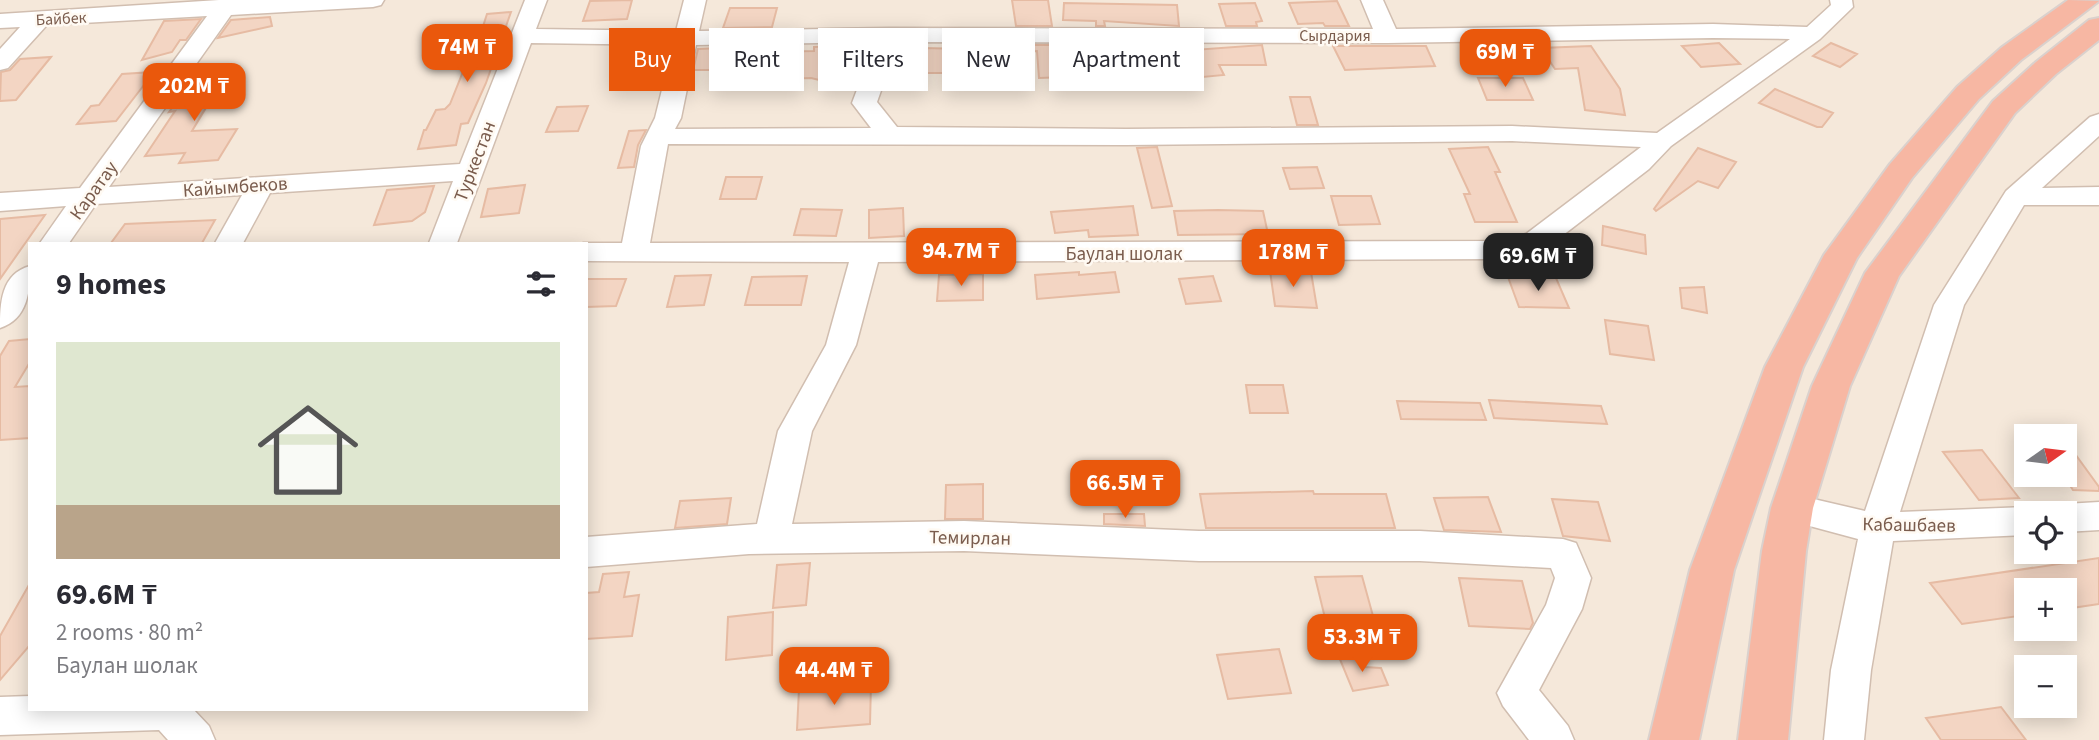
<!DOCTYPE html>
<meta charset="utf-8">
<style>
:root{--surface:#fff;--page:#f2f2f3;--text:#2b2b33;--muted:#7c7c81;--accent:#ea580c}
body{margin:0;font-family:"Source Sans 3",sans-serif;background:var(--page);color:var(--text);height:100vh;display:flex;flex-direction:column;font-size:26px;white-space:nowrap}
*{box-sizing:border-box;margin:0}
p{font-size:23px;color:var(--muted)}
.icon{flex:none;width:38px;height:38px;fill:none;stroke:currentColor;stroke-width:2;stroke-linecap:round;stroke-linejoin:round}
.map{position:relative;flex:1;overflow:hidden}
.details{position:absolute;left:28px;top:242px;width:560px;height:469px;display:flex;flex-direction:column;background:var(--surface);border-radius:0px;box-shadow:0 4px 18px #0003}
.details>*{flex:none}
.top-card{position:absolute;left:609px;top:28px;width:665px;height:63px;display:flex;gap:14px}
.needle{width:46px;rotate:76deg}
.controls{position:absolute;left:2014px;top:424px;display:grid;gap:14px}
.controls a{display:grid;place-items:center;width:63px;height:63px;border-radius:0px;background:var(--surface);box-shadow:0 4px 18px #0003;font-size:35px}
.price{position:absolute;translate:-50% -60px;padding:0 16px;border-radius:14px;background:var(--accent);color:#fff;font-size:23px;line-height:46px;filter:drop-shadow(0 2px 4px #0008)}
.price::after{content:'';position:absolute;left:50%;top:42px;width:21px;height:16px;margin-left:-10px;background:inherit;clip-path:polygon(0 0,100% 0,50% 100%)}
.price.current{background:#222;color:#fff}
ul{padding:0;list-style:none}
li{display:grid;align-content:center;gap:14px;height:371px;padding:0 28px}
li span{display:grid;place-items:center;height:217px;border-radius:0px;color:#555}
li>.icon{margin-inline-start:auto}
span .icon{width:126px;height:126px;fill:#fffc;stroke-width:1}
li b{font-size:30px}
h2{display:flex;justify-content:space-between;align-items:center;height:84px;padding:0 28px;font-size:30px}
.tag{padding:0 24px;border-radius:0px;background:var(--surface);box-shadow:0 4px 18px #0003;font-size:24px;line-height:63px}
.tag.current{background:var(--accent);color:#fff}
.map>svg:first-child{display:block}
.residential{fill:#f5e8da;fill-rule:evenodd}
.building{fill:#f3d5c3;stroke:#e6bba3;stroke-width:2}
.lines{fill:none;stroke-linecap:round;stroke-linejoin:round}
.minor-casing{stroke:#d1beb0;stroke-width:3}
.highway-casing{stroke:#dad1cd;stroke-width:4}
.minor{fill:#fff;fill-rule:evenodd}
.highway{fill:#f7b7a3;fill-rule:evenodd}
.labels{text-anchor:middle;stroke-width:5;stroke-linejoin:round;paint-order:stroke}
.far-street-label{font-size:16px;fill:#7a5c4d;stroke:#fffaf3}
.street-label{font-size:19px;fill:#7a5c4d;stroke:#fffaf3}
</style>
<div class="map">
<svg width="2099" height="740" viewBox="0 0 2099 740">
<rect width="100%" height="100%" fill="#fdf6ec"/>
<path class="residential" d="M0,0H2099V740H0ZM30,243H586V709H30ZM2026,436H2065V474H2026ZM2026,513H2065V551H2026ZM2026,590H2065V628H2026ZM2026,667H2065V705H2026Z"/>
<path class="building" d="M632,0L627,19L583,21L590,1Z
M1012,0H1048L1052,26H1016Z
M1337,1L1349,26H1325L1323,23L1298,24L1289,3Z
M1064,3L1177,5L1179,26L1104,21L1105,26H1096V21L1063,20Z
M1255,3L1262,21L1256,22L1257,26H1226L1219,4Z
M730,8H777L772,27L723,28Z
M511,12L486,83L468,123L461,124L456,145L418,149L424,130H426L436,110L445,109L450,104L466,64L447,65L455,46L477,45L487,14Z
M270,17L272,26L218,38L231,20Z
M201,19L186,40H180L172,52L142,60L164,21Z
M1719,43L1740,64L1701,67L1682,46Z
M1831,43L1857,54L1840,67L1813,56Z
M998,45L999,70H984V73H920L923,48L968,49Z
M1018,45H1055V47H1063L1064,52L1095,51V45H1109L1114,71L1066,73L1067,77L1039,78L1037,51L1019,52Z
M1158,45H1180V51L1262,45L1266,65H1219L1224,75L1171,80Z
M766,46L765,52L814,51V47L836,46L832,83L811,78L758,80L760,70H693L698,49Z
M1333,46H1426L1435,66L1345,70Z
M1591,46L1620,89L1625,115L1585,110L1578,68L1555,69L1541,48Z
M51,57L16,100L0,101L1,72L10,70L20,59Z
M230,68L192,131L237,129L218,160L179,163L185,153L145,156L175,111L169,112L200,70Z
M154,72L116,121L77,124L91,106L99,105L122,74Z
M1478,78H1523L1533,100H1487Z
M1775,89L1833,113L1822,127H1817L1759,103Z
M1290,97H1310L1318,125H1297Z
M588,106L578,131L546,132L557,107Z
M646,130L638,145L634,167L618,168L629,131Z
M1157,147L1172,206L1152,208L1137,148Z
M1488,147L1500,172H1495L1517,222H1475L1464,194H1470L1449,149Z
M1698,148L1736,162L1718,188L1698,181L1656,211L1654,209Z
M1317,167L1324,188L1290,189L1283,168Z
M726,177H762L756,199H720Z
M525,185L519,213L481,217L488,189Z
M434,186L425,212L412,221L374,225L387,190Z
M1331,196H1371L1380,224L1339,225Z
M1133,206L1138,235L1089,237L1088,230L1055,233L1051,212Z
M903,208L904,236L869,238V210Z
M801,209L842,210L836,236L794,235Z
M1218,210L1263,211L1268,234L1178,235L1174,211Z
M45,215L0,279V219Z
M215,220L202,243H111L125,224Z
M1603,226L1645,235L1646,254L1602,245Z
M1270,271L1311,272L1317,308L1275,306Z
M1079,272V275L1115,272L1119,292L1037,299L1035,275Z
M983,274V300L937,301L939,275Z
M711,275L704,305L667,307L675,276Z
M807,276L801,305H745L752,277Z
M1213,276L1221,301L1186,304L1179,279Z
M1508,277L1556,278L1569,308L1519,307Z
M586,279H626L616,306L586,307Z
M1704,287L1707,313L1682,308L1680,288Z
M1605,320L1648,326L1654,360L1610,354Z
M30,339V362L15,387L30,386V438L0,440V356L9,341Z
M1246,385H1283L1288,413H1250Z
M1489,400L1601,406L1607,424L1494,418Z
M1397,401L1480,403L1486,420L1401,419Z
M2065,440L2099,487V491L2073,490L2065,478Z
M1982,450L2019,498L1979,500L1943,452Z
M983,484V519H945L946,485Z
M1313,491L1314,494H1386L1395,528H1206L1200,494Z
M1488,497L1501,532L1444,530L1434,498Z
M731,498L727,524L675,528L680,501Z
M1552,499L1598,502L1610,541L1563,536Z
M1104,514H1144L1145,526L1104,524Z
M2099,558V604L2065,609V590H2026V615L1962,624L1930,583Z
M810,563L806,605L773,608L777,565Z
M629,572L624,597L639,595L632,636L586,639V593L599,592L603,574Z
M1362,576L1373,616L1325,618L1315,577Z
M1459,578L1522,581L1533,623L1530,629L1469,626Z
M30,583V645L0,680V636Z
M773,612L772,655L726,660L728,617Z
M1279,649L1291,693L1228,699L1217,655Z
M1359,653L1364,667L1381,668L1388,685L1353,691L1339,657Z
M871,683L870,724L797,730L799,689Z
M2001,707L2026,740H1941L1926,718Z"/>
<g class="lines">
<g class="minor-casing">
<path id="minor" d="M219,0H384L381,5L373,7L231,15L109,187L460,164L525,0H547L536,29L676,31L684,0H706L699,31L889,28L1373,29L1361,0H1383L1396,29L1713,24L1807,27L1831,5L1830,0H1852L1853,7L1820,39L1671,146L1649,169L1545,249L1496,259L878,262L856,345L812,431L792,524L964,521L1199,531H1420L1563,539L1576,543L1591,578L1582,609L1539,690L1568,726L1574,740H1529L1503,706L1497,693L1546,605L1555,578L1551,568L1420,561H1199L964,551L749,554L586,567V537L757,524L778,431L826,345L849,262L586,261V243H583H622L641,146L655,118L673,45L531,43L457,243H429L453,181L270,193L243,243H215L242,195L96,204L69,243H40L66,206L0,211V193L80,188L207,16L47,25L8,68L0,70V49L20,27L0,28V14ZM1713,38L1790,39L1657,133L1512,126L1126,129L897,127L877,102L898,42L1387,43ZM875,42L852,103L871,128L675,129L681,118L696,45ZM1512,141L1641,147L1526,234L1496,241L650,243L668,144L1126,145Z
M2099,114V136L2042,188L2099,187V205H2024L1964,305L1900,512L2026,507L2039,513H2026V535L1893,541L1871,670L1864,740H1824L1831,670L1858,539L1780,518L1775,508L1780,498L1792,494L1865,511L1934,305L2006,191L2090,117Z
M30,266C30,291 28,319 0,328C0,303 1,274 30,266Z
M2099,502V530L2065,532V513H2050L2053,508L2065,504Z
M30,696V709H193L209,726L215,740H168L159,730L0,735V697Z"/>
</g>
<g class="highway-casing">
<path id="highway" d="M2068,0L2099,1L2021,60L1979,99L1912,178L1857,258L1803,367L1734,570L1699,740H1649L1690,570L1765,367L1824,255L1890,164L1957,87L2001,48Z
M2099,18V40L2056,74L2015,113L1899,276L1850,386L1813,508L1806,551L1788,740H1738L1762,551L1771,508L1812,386L1865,273L1993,101L2036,62L2089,20Z"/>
</g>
<use href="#minor" class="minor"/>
<use href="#highway" class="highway"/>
</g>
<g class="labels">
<g class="far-street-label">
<text transform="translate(61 18) rotate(-3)" y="6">Байбек</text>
<text x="1335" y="41">Сырдария</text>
</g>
<g class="street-label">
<text transform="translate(474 161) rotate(-69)" y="7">Туркестан</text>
<text transform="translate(235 186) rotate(-4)" y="7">Кайымбеков</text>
<text transform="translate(93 190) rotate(-54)" y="7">Каратау</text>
<text x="1124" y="260">Баулан шолак</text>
<text transform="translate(1909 524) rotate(1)" y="7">Кабашбаев</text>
<text transform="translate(970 537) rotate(1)" y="7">Темирлан</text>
</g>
</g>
</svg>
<div class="controls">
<a><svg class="needle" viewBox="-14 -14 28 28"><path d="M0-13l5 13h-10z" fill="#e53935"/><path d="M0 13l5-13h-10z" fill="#7c7c81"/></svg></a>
<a><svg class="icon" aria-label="locate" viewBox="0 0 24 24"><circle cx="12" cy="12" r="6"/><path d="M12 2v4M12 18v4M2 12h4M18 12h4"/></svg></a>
<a>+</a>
<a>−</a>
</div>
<b class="price" style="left:467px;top:84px">74M ₸</b>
<b class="price" style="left:1505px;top:89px">69M ₸</b>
<b class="price" style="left:194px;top:123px">202M ₸</b>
<b class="price" style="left:961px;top:288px">94.7M ₸</b>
<b class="price" style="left:1293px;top:289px">178M ₸</b>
<b class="price current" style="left:1538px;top:293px">69.6M ₸</b>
<b class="price" style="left:1125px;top:520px">66.5M ₸</b>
<b class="price" style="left:1362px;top:674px">53.3M ₸</b>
<b class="price" style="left:834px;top:707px">44.4M ₸</b>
<div class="top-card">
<a class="tag current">Buy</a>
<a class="tag">Rent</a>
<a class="tag">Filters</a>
<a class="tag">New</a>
<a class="tag">Apartment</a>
</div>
<section class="details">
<h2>9 homes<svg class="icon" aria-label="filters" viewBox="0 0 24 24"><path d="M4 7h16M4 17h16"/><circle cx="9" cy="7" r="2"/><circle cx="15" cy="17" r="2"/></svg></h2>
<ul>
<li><span style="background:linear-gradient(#dfe7d0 75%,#b9a48a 0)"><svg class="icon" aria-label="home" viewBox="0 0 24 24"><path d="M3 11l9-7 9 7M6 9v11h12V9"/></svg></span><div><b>69.6M ₸</b><p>2 rooms · 80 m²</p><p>Баулан шолак</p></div></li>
</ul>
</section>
</div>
